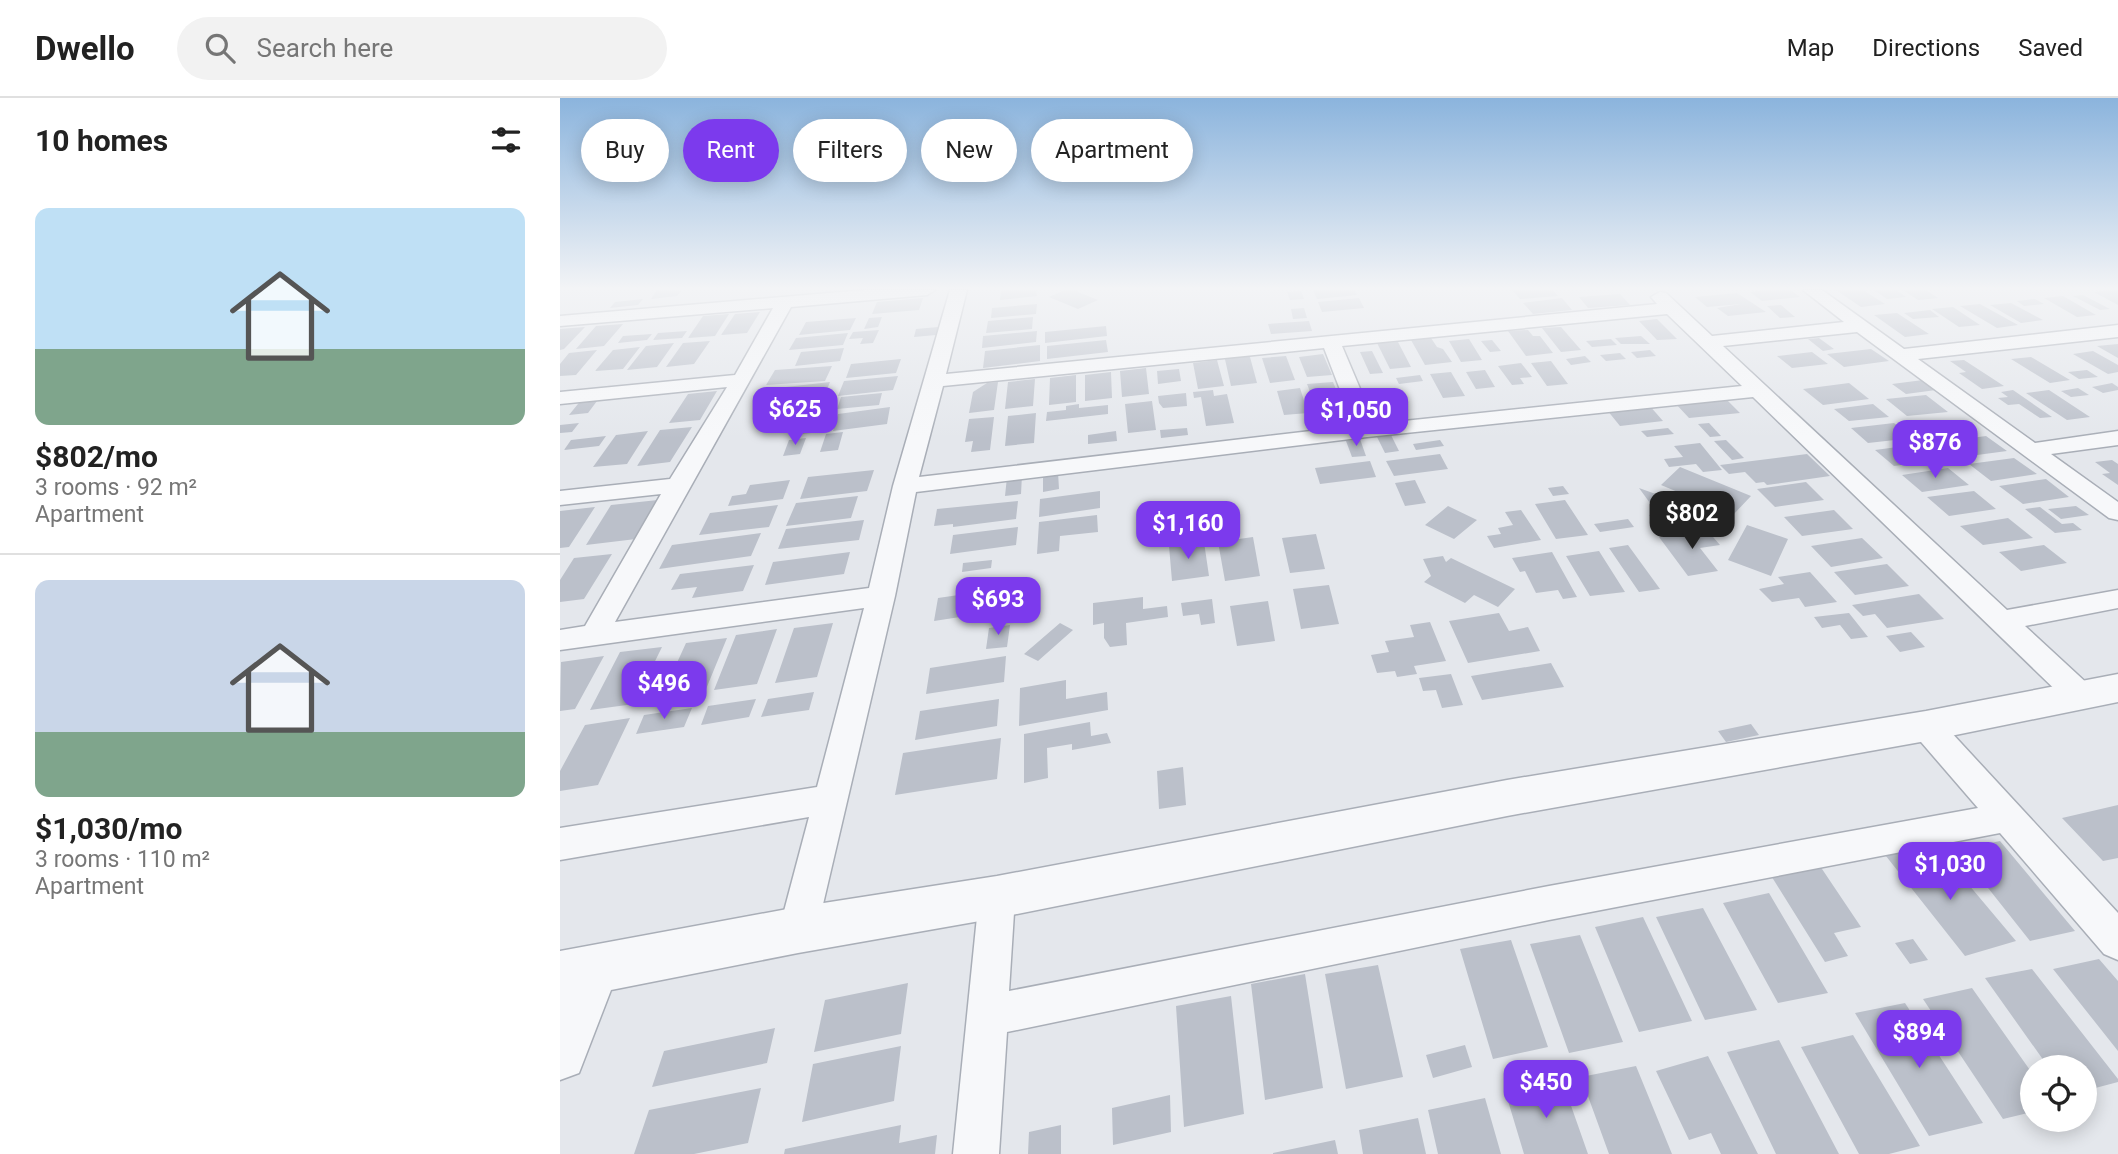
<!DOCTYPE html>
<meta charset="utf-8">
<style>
:root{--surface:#fff;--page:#f2f2f2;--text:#222;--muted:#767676;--line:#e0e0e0;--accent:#7c3aed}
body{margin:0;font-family:Roboto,sans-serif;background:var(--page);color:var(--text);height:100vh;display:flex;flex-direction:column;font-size:26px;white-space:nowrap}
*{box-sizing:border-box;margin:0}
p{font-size:23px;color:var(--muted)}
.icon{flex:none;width:38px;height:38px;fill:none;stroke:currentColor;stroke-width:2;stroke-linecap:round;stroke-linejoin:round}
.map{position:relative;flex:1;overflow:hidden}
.sheet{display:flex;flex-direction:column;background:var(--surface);width:560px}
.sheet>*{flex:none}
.guide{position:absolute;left:21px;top:21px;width:665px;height:63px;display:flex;gap:14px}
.controls{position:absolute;left:1460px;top:957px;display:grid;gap:14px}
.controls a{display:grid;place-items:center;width:77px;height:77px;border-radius:50%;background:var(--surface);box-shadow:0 4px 18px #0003;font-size:35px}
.price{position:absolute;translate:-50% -60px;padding:0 16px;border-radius:14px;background:var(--accent);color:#fff;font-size:23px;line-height:46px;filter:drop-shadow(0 2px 4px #0008)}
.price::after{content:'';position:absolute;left:50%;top:42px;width:21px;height:16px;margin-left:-10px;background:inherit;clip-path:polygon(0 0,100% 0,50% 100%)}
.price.selected{background:#222;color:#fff}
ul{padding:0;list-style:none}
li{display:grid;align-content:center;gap:14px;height:371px;padding:0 35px}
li+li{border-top:2px solid var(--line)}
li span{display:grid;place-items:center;height:217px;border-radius:14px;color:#555}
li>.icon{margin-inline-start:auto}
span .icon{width:126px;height:126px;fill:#fffc;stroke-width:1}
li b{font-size:30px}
h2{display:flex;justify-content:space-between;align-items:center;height:84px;padding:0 35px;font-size:30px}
.chip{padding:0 24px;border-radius:32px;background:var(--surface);box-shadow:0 4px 18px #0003;font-size:24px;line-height:63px}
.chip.selected{background:var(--accent);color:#fff}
header{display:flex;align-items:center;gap:42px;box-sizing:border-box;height:98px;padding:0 35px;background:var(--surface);border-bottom:2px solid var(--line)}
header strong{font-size:33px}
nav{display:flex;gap:38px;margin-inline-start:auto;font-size:24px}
.search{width:490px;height:63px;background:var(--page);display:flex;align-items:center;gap:18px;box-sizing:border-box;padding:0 24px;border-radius:38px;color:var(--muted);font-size:26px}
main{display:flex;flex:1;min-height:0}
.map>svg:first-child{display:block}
.building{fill:#bbc0ca}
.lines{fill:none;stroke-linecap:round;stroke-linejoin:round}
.minor-casing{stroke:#a9aeb7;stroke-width:3}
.tertiary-casing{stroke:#a9aeb7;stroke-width:3}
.minor{fill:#f7f8fa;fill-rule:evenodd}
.tertiary{fill:#f7f8fa;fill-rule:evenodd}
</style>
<header>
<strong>Dwello</strong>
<div class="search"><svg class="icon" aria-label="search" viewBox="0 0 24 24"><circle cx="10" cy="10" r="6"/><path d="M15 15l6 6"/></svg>Search here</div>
<nav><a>Map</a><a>Directions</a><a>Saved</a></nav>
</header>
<main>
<section class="sheet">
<h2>10 homes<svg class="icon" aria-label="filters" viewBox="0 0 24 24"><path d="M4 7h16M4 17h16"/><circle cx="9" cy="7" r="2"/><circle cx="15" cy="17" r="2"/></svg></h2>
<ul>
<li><span style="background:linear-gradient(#bfe0f5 65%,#7fa58c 0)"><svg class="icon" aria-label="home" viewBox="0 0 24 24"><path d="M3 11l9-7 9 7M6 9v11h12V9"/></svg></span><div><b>$802/mo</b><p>3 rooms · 92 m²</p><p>Apartment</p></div></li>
<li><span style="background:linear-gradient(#c9d6e8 70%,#7fa58c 0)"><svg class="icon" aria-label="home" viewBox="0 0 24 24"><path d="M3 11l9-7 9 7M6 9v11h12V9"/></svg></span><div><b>$1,030/mo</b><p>3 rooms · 110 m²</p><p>Apartment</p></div></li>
</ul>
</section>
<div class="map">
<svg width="1558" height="1056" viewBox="0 0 1558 1056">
<rect width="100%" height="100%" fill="#e4e7ec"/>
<path class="building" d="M97,192H122L117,198L91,201Z
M441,192H476L477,198L440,202Z
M505,192H513L538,202L518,211L489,199Z
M753,192H794L797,197L757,201Z
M952,192H993L998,198L960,201Z
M1209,192H1231L1240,199L1202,203L1190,194Z
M1276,192H1303L1325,206L1301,209Z
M1314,192H1336L1346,199L1327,201Z
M1343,192H1366L1378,200L1358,202Z
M1554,192L1558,194V207L1534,194Z
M741,193L744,201L730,202L727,194Z
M1177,195L1206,214L1168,218L1157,210L1181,206L1147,209L1135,199Z
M1060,196L1070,207L1028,210L1019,199Z
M1523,197L1550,211L1540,212L1513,198Z
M1503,198L1536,217L1517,219L1484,200Z
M363,200L359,212L312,216L317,204Z
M799,200L804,210L762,214L758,204Z
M1002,200L1012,212L973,216L963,205Z
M83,201L78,207L50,210L55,204Z
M1475,201L1484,206L1464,208L1457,203Z
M1451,205L1483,222L1461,225L1430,207Z
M477,206L476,216L431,220L432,210Z
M1420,206L1458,227L1437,230L1400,208Z
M1221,207L1235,219L1220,220L1207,208Z
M1393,209L1420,227L1399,229L1372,211Z
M744,210L747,220L733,221L731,211Z
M1370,212L1379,219L1353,221L1344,215Z
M200,214L187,235L161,237L175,216Z
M1337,215L1369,236L1345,239L1314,217Z
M169,216L155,238L128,240L143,218Z
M322,219L318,229L304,231L309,220Z
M473,219L472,231L426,235L428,223Z
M296,220L290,232L239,237L246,224Z
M1097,221L1117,241L1097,242L1079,223Z
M749,223L752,233L711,236L708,226Z
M63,226L44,248L16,251L36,228Z
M546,228L547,238L485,245V234Z
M25,229L4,251L0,252V231Z
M378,229L376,237L354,239L356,231Z
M1001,229L1021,252L1001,254L982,230Z
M319,232L313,245L300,246L303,240L289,241L293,234Z
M968,232L973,238H980L993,255L966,258L948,233Z
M127,233L122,240L93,242L98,235Z
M477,233L476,244L422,250L423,238Z
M288,235L283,247L229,252L236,240Z
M92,236L87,242L58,245L63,238Z
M1081,238L1090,246H1061L1055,240Z
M871,240L877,249L883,251L892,264L865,267L851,242Z
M1259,240L1274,251L1263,253L1248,241Z
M909,241L922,262L901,264L889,243Z
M1051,241L1057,247L1032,249L1026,243Z
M546,242L548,254L487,261V248Z
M932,242L941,253L930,254L921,243Z
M150,243L134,266L106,269L123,245Z
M838,244L851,269L830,271L817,245Z
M114,245L97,269L67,272L86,248Z
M1558,246V260L1537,248Z
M480,247V263L423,270L425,253Z
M80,249L63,271L35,273L53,252Z
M284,250L280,263L235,268L241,254Z
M1311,251L1329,263L1284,269L1267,256Z
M37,252L16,277L0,278V266L9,255Z
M1090,252L1096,258L1077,260L1071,254Z
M812,253L823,275L810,276L800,254Z
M1533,253L1558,267V274L1548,276L1513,256Z
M1252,254L1268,266L1232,270L1217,258Z
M683,255L684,259H690L697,285L671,288L664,257Z
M1060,255L1066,261L1046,263L1040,257Z
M763,256L772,277L747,279L739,259Z
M726,258L735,282L710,285L702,260Z
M1025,258L1031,264L1011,267L1006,261Z
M1471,259L1510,282L1490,285L1451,261Z
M341,261L336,275L286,280L291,266Z
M657,262L664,288L638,291L633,265Z
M1404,262L1444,288L1422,291L1399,275L1406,274L1390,263Z
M991,263L1008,286L987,288L971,265Z
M961,265L972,279L960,280L964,286L952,287L938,268Z
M272,268L265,283L206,287L215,272Z
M586,270L589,296L562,299L560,273Z
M619,271L621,283L598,286L597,273Z
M925,272L935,289L916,291L906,274Z
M1527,272L1538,279L1519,281L1508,274Z
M551,274L552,300L525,303V277Z
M891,274L905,298L883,300L870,276Z
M516,277V304L489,307L490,280Z
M860,277L863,283L839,286L836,280Z
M338,278L333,292L278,298L284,283Z
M475,281L473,308L445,311L448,284Z
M1363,282L1376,292L1346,296L1332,286Z
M270,284L266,294L250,296L247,302L227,305L230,298L213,300L217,290Z
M438,284L434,312L409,315L413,294L427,285Z
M773,284L784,311L758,314L747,286Z
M1289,285L1309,301L1263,307L1243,291Z
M1552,285L1558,289V292L1543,295L1532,289Z
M740,290L748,315L724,317L717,293Z
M1518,290L1529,297L1511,299L1501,293Z
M653,292L654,298L667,296L674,325L646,328L641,299L634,300L633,294Z
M1453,292L1492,319L1480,320L1459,306L1448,307L1438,300L1448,299L1441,294Z
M1489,292L1530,319L1507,322L1466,295Z
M157,293L140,322L109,325L128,296Z
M322,295L319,307L277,311L281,299Z
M626,295L627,308L603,310L599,305L598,298Z
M1366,297L1388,314L1347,318L1326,301Z
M270,298L264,312L244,314L251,300Z
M40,299L28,315L9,317L22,301Z
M1165,300L1180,315L1129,320L1115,305Z
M592,303L596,332L568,335L565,306Z
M519,306V310L548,307V316L486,323L487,314L506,312V308Z
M1313,306L1329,319L1289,323L1274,311Z
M1089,307L1103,323L1060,328L1047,312Z
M330,309L327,326L273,333L278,316Z
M476,315L474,345L445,348L448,318Z
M257,319L251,335L230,337L237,322Z
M434,319L430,352L411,354L413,343L405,344L409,321Z
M19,325L12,334L0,335V327Z
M1149,325L1161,338L1150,339L1138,326Z
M1334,325L1353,340L1308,345L1291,330Z
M132,329L110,364L77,368L100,332Z
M627,330L628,337L601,340L600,332Z
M1108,330L1114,336L1087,339L1081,333Z
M88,333L67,366L33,369L56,337Z
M556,333L557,343L528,346V337Z
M283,334L278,352L260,354L266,336Z
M831,337L839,353L825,355L817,339Z
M46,338L39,348L4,352L11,342Z
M1426,338L1447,353L1402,359L1382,344Z
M246,340L240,356L223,358L229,342Z
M800,341L806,358L792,359L786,343Z
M880,342L884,348L856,352L853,346Z
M1166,342L1184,360L1172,362L1154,343Z
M1140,345L1162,372L1143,374L1136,366L1109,369L1104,361L1123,359L1114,348Z
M1360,346L1380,362L1334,368L1315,352Z
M880,356L888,371L834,378L826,363Z
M1247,356L1270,378L1207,387L1204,384L1196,385L1185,374L1169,376L1160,367Z
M1454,360L1477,376L1431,383L1409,366Z
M1552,362L1558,366V387L1542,376L1550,375L1535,364Z
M810,363L816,379L760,386L755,370Z
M1120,369L1191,398L1173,417L1101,387Z
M1388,370L1409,387L1362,394L1342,377Z
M314,372L307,393L240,401L248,379Z
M498,374L499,391L483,394V375Z
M462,377L461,396L445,398L447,379Z
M1486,381L1509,399L1463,406L1439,388Z
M230,382L223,401L168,408L172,398L186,396L190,387Z
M855,382L866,405L845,408L835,385Z
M1246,384L1264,402L1215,409L1197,391Z
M1003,388L1009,396L993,398L988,390Z
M1079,390L1129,408L1095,412Z
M540,393V410L479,419L480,401Z
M1414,393L1436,411L1389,418L1367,399Z
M298,398L291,420L226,428L236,405Z
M98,402L76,441L26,447L51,407Z
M1005,402L1028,437L996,441L975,406Z
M458,403L456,421L393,429V426L374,428L377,411Z
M218,407L209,429L139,437L150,415Z
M888,408L917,422L894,441L865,427Z
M1516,408L1529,417L1501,421L1488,411Z
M35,409L9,449L0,450V413Z
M1480,409L1502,426L1513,425L1522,432L1495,435L1465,411Z
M961,412L981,442L934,450L927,438L941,436L938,430L953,427L945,414Z
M1274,412L1293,431L1242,438L1224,419Z
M1115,413L1123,422L1096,426L1089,417Z
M537,417L538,434L500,438L499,453L477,456L479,424Z
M1448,420L1473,440L1423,447L1400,428Z
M1068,421L1074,429L1040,434L1034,426Z
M304,422L299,442L218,451L226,431Z
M1187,427L1228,441L1211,478L1168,462Z
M458,429L456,447L390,456L393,437Z
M1147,432L1160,447L1140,450L1158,473L1128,478L1099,439Z
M201,435L191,458L99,471L112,447Z
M756,436L765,471L730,475L722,440Z
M693,439L700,478L665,483L658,444Z
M1302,440L1323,460L1271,469L1251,448Z
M644,444L649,478L612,483L609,448Z
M1068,447L1100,491L1079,494L1049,450Z
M1484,447L1507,465L1461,473L1439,454Z
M1039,453L1065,494L1030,498L1006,458Z
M290,454L284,476L205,487L213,464Z
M992,454L1017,499L1003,501L998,492L976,495L965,473L960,474L952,460Z
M52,456L24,501L0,504V482L14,460Z
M883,458L886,464L891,460L955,491L938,509L914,497L905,505L864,484L871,478L863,461Z
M432,462L431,470L402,474L403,465Z
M1327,466L1349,488L1295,497L1274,474Z
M194,467L183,493L132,500L137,489L111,492L120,476Z
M1250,474L1277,504L1245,509L1239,500L1212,504L1199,491L1224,486L1218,479Z
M769,487L779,526L741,531L733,491Z
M447,490L446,512L374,523L378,500Z
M1359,496L1384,521L1327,530L1315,516L1303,518L1292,507Z
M583,499V511L607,508L608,519L566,525L567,547L550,549L544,540V525L533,527V505Z
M652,501L655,525L641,527L639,516L623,518L621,505Z
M708,503L715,543L677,548L670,508Z
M939,515L949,533L968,529L980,553L908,565L889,523Z
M1289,515L1308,539L1291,541L1280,527L1262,530L1254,519Z
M870,524L886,563L854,568L857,576L837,579L835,573L817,575L811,557L829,554L825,543L854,539L850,527Z
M273,525L257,579L215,585L234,530Z
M500,525L513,532L478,563L464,556Z
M450,527L447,549L426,551L429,530Z
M217,531L197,586L154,592L176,537Z
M1351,534L1365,549L1340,554L1326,538Z
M167,540L144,596L100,602L126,545Z
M102,549L74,606L30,612L60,554Z
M44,558L15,611L0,613L1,564Z
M446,558L444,584L366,596L370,570Z
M991,565L1004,589L922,602L911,578Z
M891,576L903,607L882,610L876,592L863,593L859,580Z
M506,582V601L547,594L548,612L459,628L460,590Z
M254,594L249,612L201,619L208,601Z
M196,601L189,619L141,627L148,608Z
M439,601L437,628L355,642L360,613Z
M132,610L124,629L76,636L84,617Z
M70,620L38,687L0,693V673L25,627Z
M530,624L531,638L547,635L551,645L512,652V646L487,650L488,680L464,685V636Z
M1191,626L1199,637L1166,644L1158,633Z
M441,640L437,681L335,697L343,655Z
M623,669L626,707L599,711L597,673Z
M1558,707V760L1543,763L1502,720Z
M1440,743L1515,833L1470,843L1398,752Z
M1353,745L1376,773L1393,768L1456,843L1405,858L1322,753Z
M1258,765L1301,829L1274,835L1288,858L1265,864L1210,776Z
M1209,795L1268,895L1218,905L1163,805Z
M1143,810L1197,912L1145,922L1096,819Z
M1083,819L1132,923L1079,934L1035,829Z
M1020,837L1063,944L1009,955L970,846Z
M1353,841L1368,862L1350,866L1335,845Z
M951,842L988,949L933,961L900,851Z
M1539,861L1558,883V953L1493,871Z
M818,867L843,979L786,991L765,876Z
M1472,871L1558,981V984L1524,993V970H1489L1425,880Z
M745,876L763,990L705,1002L691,886Z
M348,885L341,936L254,954L265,902Z
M1412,890L1472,975V1014L1443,1021L1363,901Z
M671,898L684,1016L624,1029L616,908Z
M1345,905L1423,1025L1369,1038L1295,915Z
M215,930L207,965L92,989L104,953Z
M1293,937L1360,1048L1329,1056H1299L1241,949Z
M1219,942L1279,1056H1216L1167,954Z
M905,947L912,969L873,980L866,957Z
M341,948L334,1003L242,1024L253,966Z
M1148,958L1198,1056H1161L1151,1035L1129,1042L1096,973Z
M1076,968L1112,1056H1049L1021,979Z
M1002,982L1028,1056H964L945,993Z
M201,990L188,1045L134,1056H74L89,1012Z
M610,997L611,1034L553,1047L552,1010Z
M925,1000L941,1056H878L868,1012Z
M858,1020L866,1056H803L799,1032Z
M341,1027L339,1045L377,1037L375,1056H224L225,1051Z
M501,1027V1056H468L469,1034Z
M775,1042L778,1056H713V1055Z"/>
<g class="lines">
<g class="minor-casing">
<path id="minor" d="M304,192H375L367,197L231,209L55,524L309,490L333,388L390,192H407L386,276L1097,206L1091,199L1100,194L1106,195L1152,238L1284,224L1243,192H1262L1344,251L1558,227V239L1358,261L1475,345L1558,333V347L1491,356L1558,404V422L1549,420L1297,234L1163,248L1447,512L1558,492V510L1465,528L1530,588L1534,596L1530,604L1519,608L1508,604L1193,299L807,339L356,394L335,498L257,832L251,845L238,850L225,845L219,832L249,719L0,762V730L257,689L304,510L0,552V532L25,528L101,396L0,407V393L110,381L167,289L0,306V294L175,277L213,210L0,228V218ZM1107,216L1182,288L815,326L782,248ZM764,250L794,328L359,379L383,288Z
M1366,616L1377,619L1558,815V862L1544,856L1440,735L989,822L447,934L439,1056H393L419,799L424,787L437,782L450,787L455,799L449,893L989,788L1418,710L1355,637L1350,628L1355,619Z"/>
</g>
<g class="tertiary-casing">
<path id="tertiary" d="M1558,576V604L1366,643L947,718L437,820L238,855L51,892L19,975L0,982V853L238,809L437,778L947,682L1366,613Z"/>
</g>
<use href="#minor" class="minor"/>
<use href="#tertiary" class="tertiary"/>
</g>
<linearGradient id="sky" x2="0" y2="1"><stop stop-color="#8bb4dd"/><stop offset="0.56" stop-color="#f3f4f6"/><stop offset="1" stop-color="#f3f4f6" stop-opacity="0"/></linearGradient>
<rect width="1558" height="340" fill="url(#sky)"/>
</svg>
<div class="controls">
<a><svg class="icon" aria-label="locate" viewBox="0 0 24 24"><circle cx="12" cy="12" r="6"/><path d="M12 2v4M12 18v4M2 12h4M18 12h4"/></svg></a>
</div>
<b class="price" style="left:235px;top:349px">$625</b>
<b class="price" style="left:796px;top:350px">$1,050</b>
<b class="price" style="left:1375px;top:382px">$876</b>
<b class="price selected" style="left:1132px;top:453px">$802</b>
<b class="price" style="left:628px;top:463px">$1,160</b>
<b class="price" style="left:438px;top:539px">$693</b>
<b class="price" style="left:104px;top:623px">$496</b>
<b class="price" style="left:1390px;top:804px">$1,030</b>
<b class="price" style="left:1359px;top:972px">$894</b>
<b class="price" style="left:986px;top:1022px">$450</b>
<div class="guide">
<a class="chip">Buy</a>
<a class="chip selected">Rent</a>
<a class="chip">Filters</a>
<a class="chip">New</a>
<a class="chip">Apartment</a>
</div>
</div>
</main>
